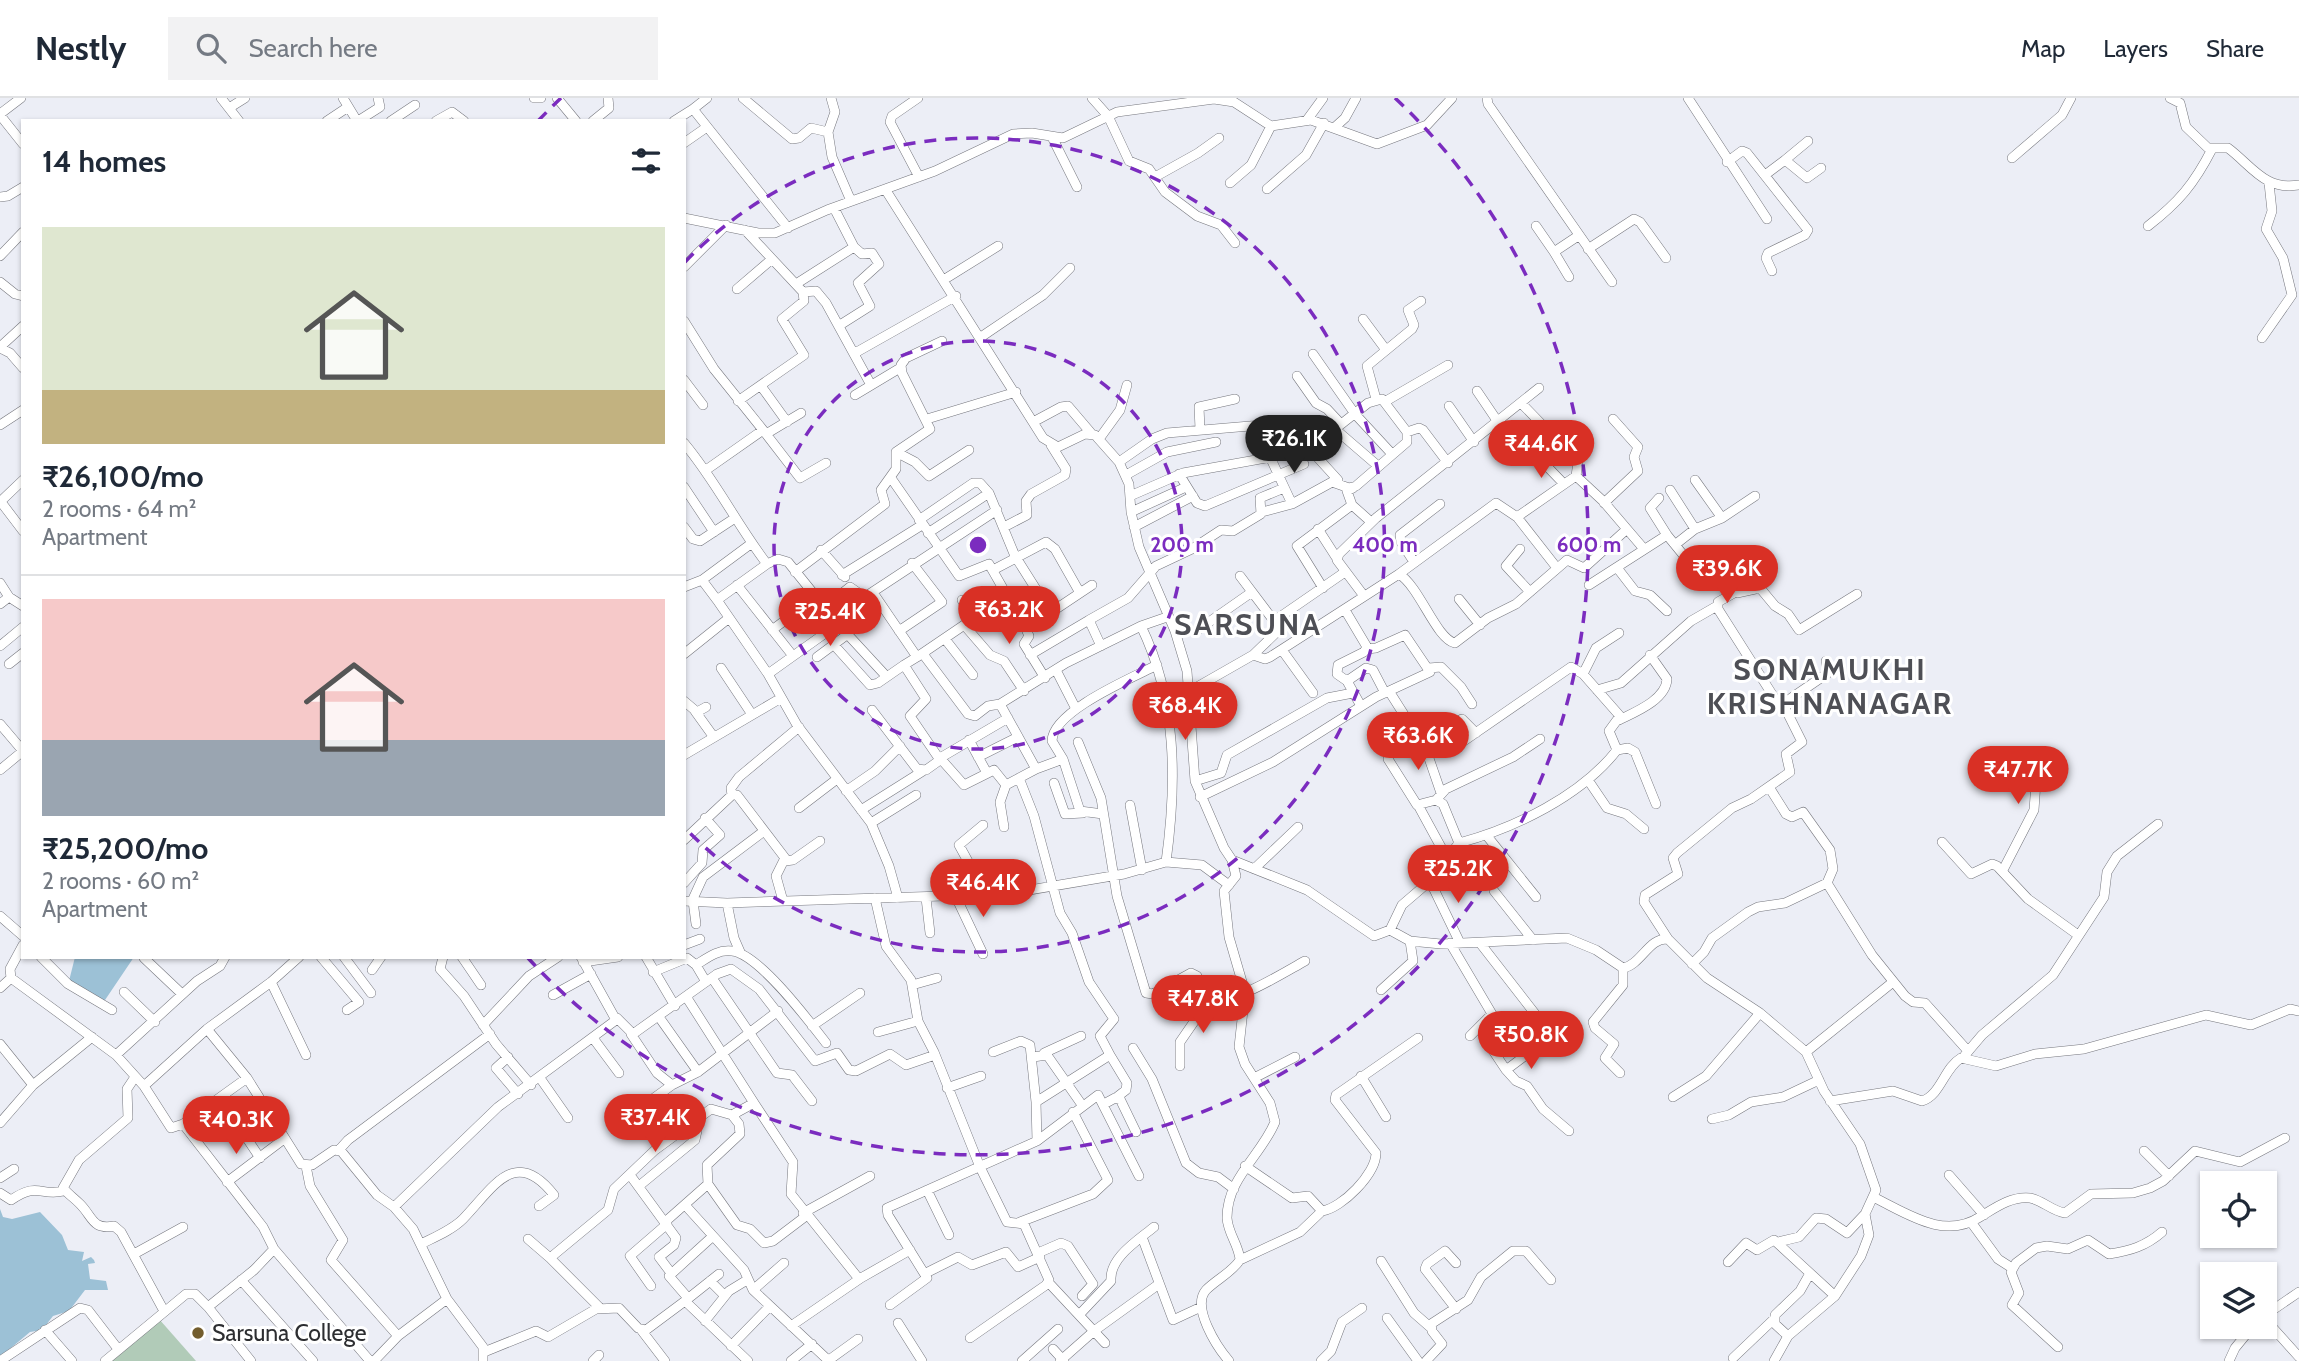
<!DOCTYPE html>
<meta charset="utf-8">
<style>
:root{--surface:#fff;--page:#f2f2f3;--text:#1f2937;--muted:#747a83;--line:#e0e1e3;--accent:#d93025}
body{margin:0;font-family:Cabin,sans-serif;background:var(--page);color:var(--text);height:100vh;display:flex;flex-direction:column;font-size:26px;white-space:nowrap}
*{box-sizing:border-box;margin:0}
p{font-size:23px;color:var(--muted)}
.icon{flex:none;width:38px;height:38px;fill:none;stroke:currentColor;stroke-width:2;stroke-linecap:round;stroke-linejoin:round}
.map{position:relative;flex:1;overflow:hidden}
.panel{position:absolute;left:21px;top:21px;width:665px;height:840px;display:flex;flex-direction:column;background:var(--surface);border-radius:0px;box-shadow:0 2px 5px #0004}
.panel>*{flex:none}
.controls{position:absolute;left:2200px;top:1073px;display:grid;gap:14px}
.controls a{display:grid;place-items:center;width:77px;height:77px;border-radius:0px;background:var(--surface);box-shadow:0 2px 5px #0004;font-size:35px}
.price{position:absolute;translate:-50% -60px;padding:0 16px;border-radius:24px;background:var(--accent);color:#fff;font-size:23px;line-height:46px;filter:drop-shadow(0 2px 4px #0008)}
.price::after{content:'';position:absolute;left:50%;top:42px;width:21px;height:16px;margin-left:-10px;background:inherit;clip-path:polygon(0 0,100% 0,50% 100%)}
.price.on{background:#222;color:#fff}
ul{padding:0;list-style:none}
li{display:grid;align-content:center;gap:14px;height:371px;padding:0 21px}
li+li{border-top:2px solid var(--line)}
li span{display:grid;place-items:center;height:217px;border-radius:0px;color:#555}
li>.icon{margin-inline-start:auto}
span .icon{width:126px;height:126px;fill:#fffc;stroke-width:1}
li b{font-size:30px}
h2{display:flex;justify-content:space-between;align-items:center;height:84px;padding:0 21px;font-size:30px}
header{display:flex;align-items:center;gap:42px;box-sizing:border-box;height:98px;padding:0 35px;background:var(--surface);border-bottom:2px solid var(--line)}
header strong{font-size:33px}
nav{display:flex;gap:38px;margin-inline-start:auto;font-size:24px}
.search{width:490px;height:63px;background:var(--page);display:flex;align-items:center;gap:18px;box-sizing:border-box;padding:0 24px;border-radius:0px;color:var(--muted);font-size:26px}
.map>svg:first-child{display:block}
.green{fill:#b1cbb8}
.water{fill:#9cc1d6}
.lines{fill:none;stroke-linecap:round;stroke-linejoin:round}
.minor-casing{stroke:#76777e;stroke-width:10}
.minor{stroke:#fff;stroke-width:9}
.ring{fill:none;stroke:#7b2cbf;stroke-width:3.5;stroke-dasharray:12 9}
.poi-dot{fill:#735d2d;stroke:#fff;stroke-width:2.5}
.labels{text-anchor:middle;stroke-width:6;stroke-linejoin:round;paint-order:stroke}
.poi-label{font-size:23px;fill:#2d2e31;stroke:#fff;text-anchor:start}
.district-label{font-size:30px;font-weight:bold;letter-spacing:2px;fill:#4e4f55;stroke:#fff}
.centre{fill:#7b2cbf;stroke:#fff;stroke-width:3.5}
.ring-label{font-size:21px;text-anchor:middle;font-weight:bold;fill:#7b2cbf;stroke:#fff;stroke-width:6;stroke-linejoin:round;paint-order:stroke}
</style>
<header>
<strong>Nestly</strong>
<div class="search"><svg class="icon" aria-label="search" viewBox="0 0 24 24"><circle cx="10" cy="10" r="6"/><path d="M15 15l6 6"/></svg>Search here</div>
<nav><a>Map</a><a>Layers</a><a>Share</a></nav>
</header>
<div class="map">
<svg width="2299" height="1263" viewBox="0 0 2299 1263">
<rect width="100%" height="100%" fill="#eceef6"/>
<path class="green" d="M159,1221L196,1263H111Z"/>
<path class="water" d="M75,859H134L103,905L69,883Z
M0,1111L3,1119L12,1121L40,1114L62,1137L68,1152L84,1154L82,1163L91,1159L94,1162L95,1165L88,1166L90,1181L106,1183L108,1192H85L69,1213L53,1218L42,1232L30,1234L0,1259Z"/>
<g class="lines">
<g class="minor-casing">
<path id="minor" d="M221,0L239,23
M343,0L357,23
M534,0H541
M557,0L576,23
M743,0L792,41L799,40L811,30L828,34
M831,0L835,14L828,34L832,59L851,103
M918,0L892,18L890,24L919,79
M1092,0L1108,18L1129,63L1149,71L1165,94L1197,118L1221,127L1235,145
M1487,0L1488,6L1612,184
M1688,0L1767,121
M2170,0L2180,5L2186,29L2208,50H2228C2252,68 2265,93 2299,87
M229,10L245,0
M693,11L707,0
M0,16L21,0
M0,17L23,46
M1307,22L1323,0
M327,23L348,9
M358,23L380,9L378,0
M391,23L415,7
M436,23L452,14L464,23
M593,23L609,10L608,0
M674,23L693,11L788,130
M1335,29L1345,20L1356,0
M1052,39L1077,89
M684,45L707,29
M2012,60L2062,17L2071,0
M1785,62L1808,43
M1727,64L1742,53L1747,55L1808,132L1805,137L1768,155L1766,160L1772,173
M1765,77L1785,62L1807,80L1821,70
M1155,79L1198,55L1219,40
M1230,85L1251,67L1271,28
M885,91L1043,340L1058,349L1085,336L1095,337L1119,364L1129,386L1131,414L1139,449L1175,533L1187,573L1195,683L1224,750L1232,762L1307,792L1374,838L1390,832L1410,843L1441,846L1567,840L1596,852L1623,870C1641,867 1649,839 1668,841L1707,880L1760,915L1806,954L1824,993L1860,1046L1876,1092L1865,1116L1869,1137L1861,1158L1835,1198L1788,1238L1774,1263
M1267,91L1306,57L1324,25
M0,99L8,98L23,89
M834,110L854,149L862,156L872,155L879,166L858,185L870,208L840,227
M684,120L758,135H775L827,112L935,73L1013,36L1032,35L1063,40L1117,14L1214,1L1234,4L1271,28L1311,22L1377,46L1427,27L1452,0
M1536,128L1554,154L1578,138
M2148,128C2179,104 2194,86 2212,51
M1588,151L1634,121L1640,124L1666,160
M1554,154L1569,179
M0,158L23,134
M684,169L726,127
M945,181L998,148
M0,184L15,196L23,198
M796,186L854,149
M737,191L772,161
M803,194L816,193L826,205L871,287
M1363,221L1386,252
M684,223L714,271L763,332
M981,239L1043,197L1070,170
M2262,240L2292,197L2283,160L2266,131L2272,113L2269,85
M0,249L23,228
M0,250L10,255L23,270
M855,255L956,198
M1313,256L1355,316L1392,356
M1297,278L1316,305L1327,311L1341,326
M684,282L703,307
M761,288L787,324
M1477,293L1498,324
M855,297L900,270
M1376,301L1367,268L1412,231L1414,227L1408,212L1421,203
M738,303L804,257L782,221L804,203L803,194L745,132
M1386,303L1448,267
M1521,305L1578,364L1576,378
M1449,308L1474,344
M927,321L1016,294
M1035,323L1061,309L1068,308L1091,335
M0,327L23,312
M1200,331L1199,309L1235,301
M1335,331L1368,305L1382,301L1407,334L1419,330L1423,332L1448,365
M766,336L801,315
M1099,341L1120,312L1127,287
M684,345C716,383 737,427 767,466L717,502L768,576L797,627L871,725L889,768L898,800
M1308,349L1338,382
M896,354L915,364L929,378L969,352
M1538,359L1564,386
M1271,361L1292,406
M1119,364L1152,341L1167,335L1262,327
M706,372L763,332L800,380L826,365
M1179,376L1197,405L1205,408L1304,366
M1126,377L1167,354L1216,344
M891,380L959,478L989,466L1026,531L1029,538L1024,546L1045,580
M684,389L714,434
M1353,390L1347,393L1352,407L1370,423
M1670,392L1695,431
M1130,398L1183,375L1300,354L1328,332L1335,331L1378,368
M1659,400L1650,410L1667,437
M0,404L23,382
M1,404L23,433
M1604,405L1638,373L1634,359L1638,349L1613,321
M1131,414L1186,389
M1262,414L1292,406L1332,384L1349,390L1356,388L1407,344V334
M1517,419L1557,470
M1722,420L1755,398
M919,422L973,385H980L989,395L1015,458L1051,515
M684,429L693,441L700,443L735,420
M1004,429L1027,417L1026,403L1031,396L1065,377L1066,371L1051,347
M1134,429L1193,398
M1318,431L1336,459
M928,435L989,395
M1676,446L1695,431L1722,420L1695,382
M1520,451L1506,468L1530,494
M821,452L845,479
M1414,464L1401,444L1400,437L1440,406
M767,466L778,461L788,464L838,526
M1618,471L1635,493L1650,497L1667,513
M993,472L1046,444L1055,451L1080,495
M795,474L885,406L881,392L896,371V354L930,331L902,275L901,267L906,260L942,243
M1399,476L1496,405L1517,419L1576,378L1603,403L1644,451
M842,477L922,427
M1240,478L1280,531L1253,557
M702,482L752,445
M0,485L9,499L23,508
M737,487L793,558
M1589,487L1667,437L1698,475L1703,476L1715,471L1737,495L1760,490L1775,508L1788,516L1799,532L1857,496
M684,489L702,482L717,502
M1323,490L1297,448L1352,407
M871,495L997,412
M1364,498L1337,462L1339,456L1376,420L1539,290
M1459,501L1480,527
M0,506L9,499
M824,510L850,489L863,498L874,496L917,559L973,521L962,502
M1345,512L1367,549L1364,554L1338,567L1337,576L1347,583
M1274,523L1345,474
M965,528L990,557L1004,563L1024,593
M1026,531L1092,487
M1199,531L1252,494
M772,532L815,500
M899,533L942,504L912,465
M945,541L973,577
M834,547L870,587L878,585L904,567
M0,548L23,529
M1101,548L1089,522L1128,500L1156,468L1192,451L1221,432L1233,433L1261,416L1260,400L1284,390
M1282,552L1313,595
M684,556L729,520
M923,556L968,616L975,618L988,608L1000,606
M1030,557L1089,522
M817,559L848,536
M9,566L23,555
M721,570L751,615
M1429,570L1441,569L1461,589L1472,606
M1056,572L1076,611
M768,576L838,526L886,578
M1583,576L1596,550L1619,535
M1597,592L1621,585L1691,523L1717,508
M1190,593L1253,557L1265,561L1270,559L1399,476C1420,489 1436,541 1455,545L1488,520L1516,506L1567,462L1584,470L1627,431
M1389,593L1420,642L1441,632L1453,646L1461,645L1571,569L1583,576L1620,618L1609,633L1617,652C1581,698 1515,730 1459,745
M684,603L697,614L706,609
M1781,607L1828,575L1826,563
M1361,608L1347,583L1366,570L1373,572L1385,595
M872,612L917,671L926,672L940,662L910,618L926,601L904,567L917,559
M695,613L713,638
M1619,622C1635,614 1666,602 1667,581L1650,557
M0,626L23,653
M1441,632L1462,621L1476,635
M969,642L987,675
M1423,643L1441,695
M1078,644L1101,700L1117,798L1146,895L1153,896L1191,875L1197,878L1209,902C1233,907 1283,875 1305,863
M1617,652L1628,650L1635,654L1656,706
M684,657L781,600
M978,659L1018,639
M1063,661L1052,643C1052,613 1134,579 1157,567
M1388,661L1417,707L1436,702L1443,706L1459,745L1430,783L1402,807L1390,832
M0,672L23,653
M1588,682L1607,710L1626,716L1644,731
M1195,683L1221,675L1227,657L1327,600L1353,595
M1054,685L1065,716L1083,715
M1006,687L994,672L964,687L940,660L1008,620
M1769,689L1786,716L1792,719L1803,714L1830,752L1833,771L1827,785
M846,693L875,673L900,648
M732,697L731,690L739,679L799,629
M1200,699L1273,664L1376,599L1430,574L1405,537L1376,550L1367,551
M1436,702L1446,691L1513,659L1540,641
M1130,707L1142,772
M1418,707L1448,762
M799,710L837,681
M861,712L923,673
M1103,716L1080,713L1063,661L1036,671L1000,606L1066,565L1141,528
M871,725L916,697
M1004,729L1000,704L1006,687L1036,671
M1487,738L1536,799
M684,742L732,697H737L785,760L776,778L783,803
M1942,744L1971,776L1992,766L1997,768L2028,801L2078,837
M785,763L793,762L820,743
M1166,764C1177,684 1177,602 1141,528L1167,519
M1254,771L1298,729
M2003,772L2034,712L2036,684L2055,665
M1430,783L1460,845
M684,785L702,765L703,752L720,737L705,720
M1494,793L1533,842
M983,798L976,778L959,747L983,727
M956,799L983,856
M875,800L886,848L911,882L918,923L934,954L980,1069L1007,1124L1024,1126L1049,1182L1046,1187L970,1240
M926,800L930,835
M684,803L727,805L1006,796L1124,776L1166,764L1202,767L1229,787
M692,803L703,779L764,733
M693,803L696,826
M727,805L734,840L741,856
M0,818L23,838
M1668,841L1644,804L1645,797L1678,776L1673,760L1677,755L1732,710L1751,701L1790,674L1786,656L1802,644L1785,610L1777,604L1718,511V504L1734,495
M1450,845L1492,916L1470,938
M1480,845L1564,953
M23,847L10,871L11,880L116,957L144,988L171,1030L183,1026L247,980
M684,847L700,841
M41,859L68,886L112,912
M321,859L359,904L347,912
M344,859L371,895
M443,859L440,871L464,898L496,946L531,987
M462,859L481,887
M646,859L675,908
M144,860L182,896
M583,864L618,859
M1692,866L1704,854L1712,840L1748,814L1758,809L1785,805L1827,785L1872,857L1905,898L1913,904L1925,905L1968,953
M696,867C707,860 718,851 732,853C759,856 809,923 826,945
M372,872L381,859
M653,874L687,860L696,867L706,884
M712,880L777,975L792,977L812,1003
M271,884L306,957
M912,887L937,880
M0,890L11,880
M1381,892L1413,863L1410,843
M124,894L155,924
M553,897L591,876
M659,919L698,974
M617,920L633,936L717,876L731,871L759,891L815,963L837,955L849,972L856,973L890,956L906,967L935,957
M1485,926L1491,935L1490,948L1506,972L1516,983L1527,988L1543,1011L1569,1033
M483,927L529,878L558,859
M812,928L860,895
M207,931L247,980L301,1066L312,1067L334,1052L341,1053L377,1097L394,1109L413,1131L447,1201L483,1249V1263
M878,934L918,923
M631,936L657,975L672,987L698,974L778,913
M593,940L619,975
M0,946L33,987
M1133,950L1152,981L1186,1065L1199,1075L1218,1079L1234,1091
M993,954L1021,943L1030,947L1036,1004
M1806,954L1893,884
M1044,955L1081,938
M116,957L197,883L220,868L225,859
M1110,957L1127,985L1126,992L1117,999
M1965,957L1982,937L2053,877L2104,799L2107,774L2117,758L2158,726
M508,959L496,970L518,996
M1033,959L1047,957L1082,1007
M1180,968V944L1209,902
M1506,972L1538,948
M1620,975L1605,960L1614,946L1595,930L1593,924L1623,887V870
M1361,978L1386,1019
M135,979L127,991L128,1020L79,1062L63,1090C68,1096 74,1100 80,1106C93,1119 92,1132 114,1128L121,1134L164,1213
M540,980L568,1020
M1254,980L1295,959
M144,988L207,931L271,884L299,859
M947,990L981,978
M1673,999L1706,978L1760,915
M220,1000L260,1060
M1830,1003L1893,993L1922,1003C1941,997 1944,970 1961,960L1996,968L2035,956L2084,951L2206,917L2251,927L2290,911L2299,913
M754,1005L793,1064L791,1096L859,1181
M1104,1006L1115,1000L1120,1001L1136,1034
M636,1013L672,987
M1712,1021L1729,1017L1751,1004L1783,999L1819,982
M0,1025L33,987L92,939
M183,1026L263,1129L274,1151L370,1263
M1037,1043L1098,997L1139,1078
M339,1052L348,1042L490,936
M2144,1053L2169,1078
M306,1068L310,1088L343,1142L331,1162L398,1238
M1245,1068L1292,1100L1308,1098L1322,1113C1342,1110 1376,1076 1376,1055L1335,1002L1336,997L1418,940
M630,1077L676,1140L674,1147L659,1159L671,1175
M1949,1077L1984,1117
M0,1080L14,1071
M227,1084L284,1041
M708,1086L737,1127L750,1131L764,1145L773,1143L806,1118
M639,1088L695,1042L697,1033L690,1024
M927,1092L949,1137
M0,1095L11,1102C39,1083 40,1099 64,1093
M1875,1100C1908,1116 1944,1142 1980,1119C1995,1110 2011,1098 2030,1100C2042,1102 2052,1113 2065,1115L2091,1096L2133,1095L2150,1090L2163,1083L2195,1053L2240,1064L2285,1040
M685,1107L744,1172L753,1192L829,1263
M394,1109L498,1009L616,922L581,859
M803,1115L870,1078
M665,1124L708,1086L707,1067L740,1036L739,1026L732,1017
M1020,1124L1093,1096L1108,1082L1073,1014
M1971,1124L1998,1161L2012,1170
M1142,1139L1173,1222L1201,1209
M528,1141L550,1160L608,1112L614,1091L655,1052L711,1011L732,1017L754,1005L687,900
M1778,1144L1799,1139L1816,1120L1826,1121L1847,1135L1865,1116
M421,1146C435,1139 452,1132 463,1121C493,1090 515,1047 554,1097L539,1108
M1038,1155L1061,1145L1068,1148L1093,1186L1082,1198
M134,1156L183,1129
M550,1160L600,1210
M1240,1162L1300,1134L1322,1113
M1381,1163L1414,1215L1430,1229
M1728,1164L1746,1145L1757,1152L1774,1142L1835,1198
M926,1175L958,1159L972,1167L1006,1154L1018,1169L1040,1159
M241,1182L313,1263
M710,1183L725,1198
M1049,1185L1105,1245
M651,1188L630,1158L667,1126
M753,1192L784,1165
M688,1200L669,1178L713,1138
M685,1203L719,1176
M890,1207L927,1180L888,1117L887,1110L1037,1043L1036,1004L1110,957L1100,938L1114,921L1089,884L1072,835L1060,815L1034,718L1019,680
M208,1209L251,1263
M1456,1211L1425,1171L1427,1166L1445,1153L1456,1165
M1079,1217L1111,1183C1109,1160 1137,1143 1154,1129
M2264,1218L2299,1194
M1387,1220L1418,1263
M2264,1220L2299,1259
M705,1223L729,1193L747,1182
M898,1225L922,1263
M791,1228L861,1180L910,1152
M45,1232L72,1263
M642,1233L665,1263
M1788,1238L1775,1226V1217L1800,1193L1809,1177
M731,1248L770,1208
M2058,1249L2012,1207L2019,1195L2011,1174L2016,1165L2036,1150L2047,1148L2068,1151L2088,1142L2109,1156C2130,1153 2146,1148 2162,1134
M1053,1251L1064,1263
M484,1254L536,1233L548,1239L596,1211L619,1210L638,1230L646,1232L685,1203L748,1263
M1733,1260L1774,1221
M829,1262L858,1241
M0,1263L80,1210L88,1212L118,1251
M105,1263L186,1196H195L208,1209L254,1172L274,1151
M374,1263L398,1238L447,1201
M593,1263L599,1257
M791,1263L812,1246
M1022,1263L1058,1231
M1060,1263L1094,1233L1159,1186
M1229,1263C1217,1249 1191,1209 1206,1192C1217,1181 1231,1175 1240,1162C1239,1147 1228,1136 1227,1120C1227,1080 1261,1058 1275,1024L1270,1005L1245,966L1239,949L1245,894L1229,839L1224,793L1236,778L1232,762
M1321,1263L1331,1253L1342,1224L1362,1210
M1426,1263L1442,1246L1432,1233L1431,1226L1468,1202L1481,1179L1513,1153H1526L1551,1182
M2229,1263L2235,1250L2253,1228"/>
</g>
<use href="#minor" class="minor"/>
</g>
<g class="ring">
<circle cx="978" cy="447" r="204"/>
<path d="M685 164A407 407 0 1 1 685 730"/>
<path d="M538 23A611 611 0 0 1 561 0M1395 0A611 611 0 1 1 528 860"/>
</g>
<circle class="poi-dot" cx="198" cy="1235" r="7"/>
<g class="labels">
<g class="poi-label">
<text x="212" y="1243">Sarsuna College</text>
</g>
<g class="district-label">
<text x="1248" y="537">SARSUNA</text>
<text x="1830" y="582">SONAMUKHI<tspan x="1830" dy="34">KRISHNANAGAR</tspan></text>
</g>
</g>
<circle cx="978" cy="447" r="10" class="centre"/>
<g class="ring-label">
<text x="1182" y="454">200 m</text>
<text x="1385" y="454">400 m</text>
<text x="1589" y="454">600 m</text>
</g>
</svg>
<div class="controls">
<a><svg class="icon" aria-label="locate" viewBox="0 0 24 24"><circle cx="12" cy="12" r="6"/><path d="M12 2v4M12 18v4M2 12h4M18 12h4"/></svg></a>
<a><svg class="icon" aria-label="layers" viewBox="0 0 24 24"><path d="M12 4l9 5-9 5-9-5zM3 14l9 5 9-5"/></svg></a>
</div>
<b class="price on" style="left:1294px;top:377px">₹26.1K</b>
<b class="price" style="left:1541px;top:382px">₹44.6K</b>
<b class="price" style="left:1727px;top:507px">₹39.6K</b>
<b class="price" style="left:1009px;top:548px">₹63.2K</b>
<b class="price" style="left:830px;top:550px">₹25.4K</b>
<b class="price" style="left:1185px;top:644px">₹68.4K</b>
<b class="price" style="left:1418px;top:674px">₹63.6K</b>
<b class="price" style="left:2018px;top:708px">₹47.7K</b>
<b class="price" style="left:1458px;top:807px">₹25.2K</b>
<b class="price" style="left:983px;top:821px">₹46.4K</b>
<b class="price" style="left:1203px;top:937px">₹47.8K</b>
<b class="price" style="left:1531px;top:973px">₹50.8K</b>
<b class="price" style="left:655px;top:1056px">₹37.4K</b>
<b class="price" style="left:236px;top:1058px">₹40.3K</b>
<section class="panel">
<h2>14 homes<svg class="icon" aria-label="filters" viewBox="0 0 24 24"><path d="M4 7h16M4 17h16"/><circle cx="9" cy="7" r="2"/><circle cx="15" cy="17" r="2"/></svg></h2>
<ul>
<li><span style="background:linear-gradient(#dfe7d0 75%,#c2b280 0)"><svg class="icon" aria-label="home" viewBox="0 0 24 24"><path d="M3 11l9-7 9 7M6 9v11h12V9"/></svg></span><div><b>₹26,100/mo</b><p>2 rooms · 64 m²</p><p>Apartment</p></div></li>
<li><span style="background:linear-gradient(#f6c9c9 65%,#9aa5b1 0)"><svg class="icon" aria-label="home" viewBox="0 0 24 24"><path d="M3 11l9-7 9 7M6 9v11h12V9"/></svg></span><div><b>₹25,200/mo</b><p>2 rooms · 60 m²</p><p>Apartment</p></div></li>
</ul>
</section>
</div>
